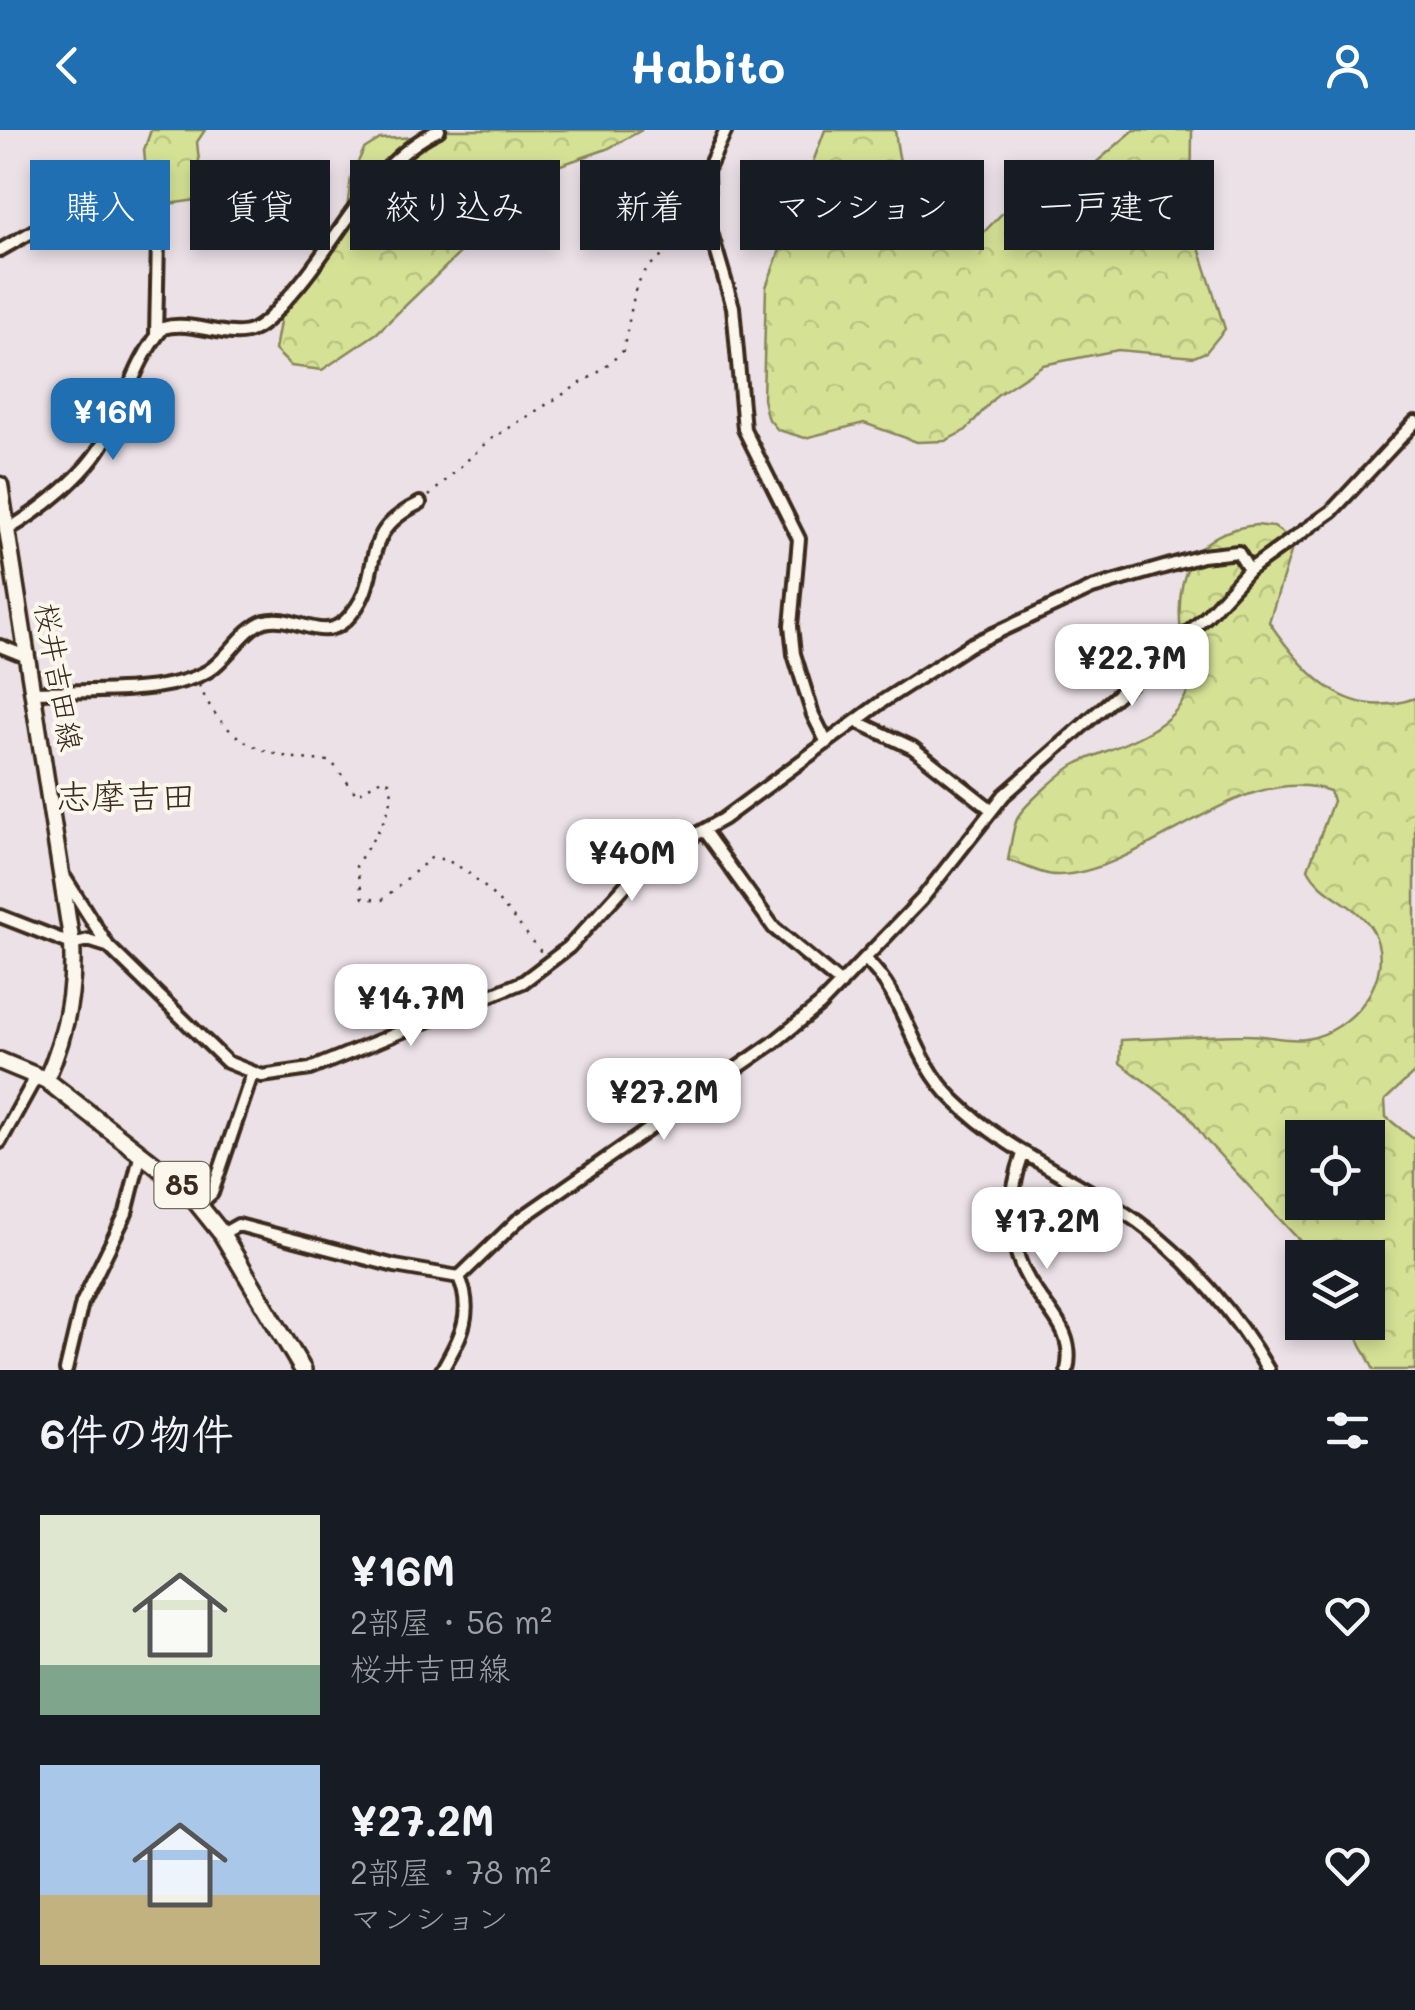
<!DOCTYPE html>
<html lang="ja">
<meta charset="utf-8">
<style>
:root{--surface:#171b24;--page:#242831;--text:#f1f3f6;--muted:#9ea1a6;--accent:#1f6fb2}
body{margin:0;font-family:Mali,"Klee One",sans-serif;background:var(--page);color:var(--text);height:100vh;display:flex;flex-direction:column;font-size:38px;white-space:nowrap}
*{box-sizing:border-box;margin:0}
p{font-size:32px;color:var(--muted)}
.icon{flex:none;width:55px;height:55px;fill:none;stroke:currentColor;stroke-width:2;stroke-linecap:round;stroke-linejoin:round}
.map{position:relative;height:1240px;overflow:hidden}
.details{display:flex;flex-direction:column;background:var(--surface);flex:1}
.details>*{flex:none}
.hud{position:absolute;left:30px;top:30px;width:1355px;height:90px;display:flex;gap:20px}
.tools{position:absolute;left:1285px;top:990px;display:grid;gap:20px}
.tools a{display:grid;place-items:center;width:100px;height:100px;border-radius:0px;background:var(--surface);box-shadow:0 5px 15px #0003;font-size:50px}
.price{position:absolute;translate:-50% -85px;padding:0 22px;border-radius:20px;background:#fff;color:#222;font-size:32px;line-height:65px;filter:drop-shadow(0 2px 5px #0008)}
.price::after{content:'';position:absolute;left:50%;top:60px;width:30px;height:22px;margin-left:-15px;background:inherit;clip-path:polygon(0 0,100% 0,50% 100%)}
.price.current{background:var(--accent);color:#fff}
ul{padding:0;list-style:none}
li{display:flex;align-items:center;gap:30px;height:250px;padding:0 40px}
li span{display:grid;place-items:center;flex:none;width:280px;height:200px;border-radius:0px;color:#555}
li>.icon{margin-inline-start:auto}
span .icon{width:120px;height:120px;fill:#fffc;stroke-width:1}
li b{font-size:42px}
h2{display:flex;justify-content:space-between;align-items:center;height:120px;padding:0 40px;font-size:42px}
.tag{padding:0 35px;border-radius:0px;background:var(--surface);box-shadow:0 5px 15px #0003;font-size:35px;line-height:90px}
.tag.current{background:var(--accent);color:#fff}
header{display:flex;justify-content:space-between;align-items:center;height:130px;padding:0 40px;background:var(--accent);color:#fff;font-size:45px;font-weight:800}
.map>svg:first-child{display:block}
.forest{fill:url(#forest-crowns);stroke:#88865a;stroke-width:2.5;fill-rule:evenodd}
.lines{fill:none;stroke-linecap:round;stroke-linejoin:round}
.minor-casing{stroke:#3b2a1e;stroke-width:18}
.secondary-casing{stroke:#3b2a1e;stroke-width:21}
.primary-casing{stroke:#3b2a1e;stroke-width:22}
.path{stroke:#3b2a1e;stroke-width:2.5;stroke-dasharray:2.5 8;stroke-linecap:butt}
.minor{stroke:#fbf7ec;stroke-width:10}
.secondary{stroke:#fbf7ec;stroke-width:14}
.primary{stroke:#fbf7ec;stroke-width:15}
.labels{text-anchor:middle;stroke-width:8;stroke-linejoin:round;paint-order:stroke}
.shield{fill:#fbf7ec;stroke:#75685c;stroke-width:2.5}
.shield-label{font-size:28px;font-weight:bold;fill:#3b2a1e}
.street-label{font-size:30px;fill:#3b2a1e;stroke:#fbf7ec}
.quarter-label{font-size:35px;fill:#3b2a1e;stroke:#fbf7ec}
</style>
<header><svg class="icon" aria-label="back" viewBox="0 0 24 24"><path d="M15 5l-7 7 7 7"/></svg>Habito<svg class="icon" aria-label="person" viewBox="0 0 24 24"><circle cx="12" cy="8" r="4"/><path d="M4 21q1-7 8-7t8 7"/></svg></header>
<div class="map">
<svg width="1415" height="1240" viewBox="0 0 1415 1240">
<defs>
<pattern id="forest-crowns" width="20" height="18" patternUnits="userSpaceOnUse" patternTransform="scale(2.5)"><rect width="20" height="18" fill="#d5e295"/><path d="M2 6a3 3 0 1 1 6 0M12 15a3 3 0 1 1 6 0" fill="none" stroke="#b8c280"/></pattern>
</defs>
<rect width="100%" height="100%" fill="#ebe1e7"/>
<filter id="ink" filterUnits="userSpaceOnUse"><feTurbulence type="fractalNoise" baseFrequency=".01" numOctaves="2"/><feDisplacementMap in="SourceGraphic" scale="20" xChannelSelector="R" yChannelSelector="G"/><feConvolveMatrix kernelMatrix="1 2 1 2 8 2 1 2 1" color-interpolation-filters="sRGB"/></filter>
<g filter="url(#ink)">
<path class="forest" d="M151,0H205L197,12L203,69L162,75L148,65L144,20Z
M444,0H642L607,19L546,40L377,203L322,240L291,236L275,220L281,186L345,96L351,47L364,19L380,9L418,7Z
M825,0H895C901,54 915,106 979,107L1024,61L1052,46L1092,36L1134,0H1192L1191,93L1225,199L1206,222L1194,227L1118,220L1043,235L997,265L966,300L945,311L917,312L864,293L805,308L778,300L767,287L763,269L766,157Z
M1256,395L1274,397L1288,407L1291,422L1269,492C1304,543 1347,593 1415,568V942L1385,970L1386,987L1415,1010V1240H1374L1350,1193L1368,1192V1128L1315,1127L1205,1009L1186,982L1120,933L1121,910C1162,909 1203,905 1244,905C1264,904 1287,912 1306,909C1353,902 1397,846 1373,801C1358,773 1322,767 1308,739L1333,671L1330,661C1240,630 1147,741 1059,745C1044,746 1024,735 1008,730C1011,716 1012,697 1019,685C1027,673 1064,640 1076,634C1111,617 1168,604 1186,565C1194,548 1185,530 1182,512C1173,450 1188,402 1256,395ZM1302,1008H1368V1072H1302Z"/>
<g class="lines">
<g class="minor-casing">
<path id="minor" d="M726,0L707,41L708,92L733,177L744,299L799,409L791,496L794,524L813,585L827,613
M0,120L53,90L146,93L158,109L156,206
M7,400C41,380 86,345 105,310C126,273 135,231 163,198C192,189 230,211 253,200C268,193 281,175 292,163C340,110 372,31 439,0
M0,516L25,526
M32,562C82,560 165,566 208,541C228,529 243,498 265,491C294,483 321,514 346,490C389,447 351,406 420,373
M856,591L913,618L992,680
M704,701L774,798L841,854
M65,748L108,816L227,932L262,946L310,939L523,852L569,817L648,731L723,689L883,571L970,515L1092,458L1202,426L1238,422L1249,440
M0,786L72,814L88,810L107,816
M866,830C908,870 910,927 954,970C1008,1023 1078,1049 1138,1092C1188,1128 1238,1187 1268,1240
M0,1012L37,945
M1023,1024C1008,1066 1006,1112 1029,1151C1047,1181 1076,1202 1067,1240
M200,1074L212,1063L252,945
M222,1104L238,1095L395,1136L459,1147
M459,1147L517,1091L773,913L820,875L922,769L1004,665L1206,487L1249,440L1332,381L1415,292
M66,1240L82,1173L126,1083L141,1023
M442,1240C460,1208 475,1184 459,1147"/>
</g>
<g class="secondary-casing">
<path id="secondary" d="M0,355L72,814C75,862 66,905 46,950"/>
</g>
<g class="primary-casing">
<path id="primary" d="M0,931L46,950L185,1058L222,1104L303,1240"/>
</g>
<path class="path" d="M429,366L488,311L602,240L623,221L636,156L648,137L699,98
M199,555C225,615 268,629 331,631L357,665L381,649L389,652C401,676 368,714 356,736L363,768L382,770L431,728C470,726 520,797 543,824"/>
<use href="#minor" class="minor"/>
<use href="#secondary" class="secondary"/>
<use href="#primary" class="primary"/>
</g>
</g>
<g class="labels">
<rect class="shield" x="154.5" y="1032" width="55" height="46" rx="8"/>
<g class="shield-label">
<text x="182" y="1065">85</text>
</g>
<g class="street-label">
<text transform="translate(58 547) rotate(80)" y="10">桜井吉田線</text>
</g>
<g class="quarter-label">
<text x="126" y="679">志摩吉田</text>
</g>
</g>
</svg>
<div class="tools">
<a><svg class="icon" aria-label="locate" viewBox="0 0 24 24"><circle cx="12" cy="12" r="6"/><path d="M12 2v4M12 18v4M2 12h4M18 12h4"/></svg></a>
<a><svg class="icon" aria-label="layers" viewBox="0 0 24 24"><path d="M12 4l9 5-9 5-9-5zM3 14l9 5 9-5"/></svg></a>
</div>
<b class="price current" style="left:113px;top:333px">¥16M</b>
<b class="price" style="left:1132px;top:579px">¥22.7M</b>
<b class="price" style="left:632px;top:774px">¥40M</b>
<b class="price" style="left:411px;top:919px">¥14.7M</b>
<b class="price" style="left:664px;top:1013px">¥27.2M</b>
<b class="price" style="left:1047px;top:1142px">¥17.2M</b>
<div class="hud">
<a class="tag current">購入</a>
<a class="tag">賃貸</a>
<a class="tag">絞り込み</a>
<a class="tag">新着</a>
<a class="tag">マンション</a>
<a class="tag">一戸建て</a>
</div>
</div>
<section class="details">
<h2>6件の物件<svg class="icon" aria-label="filters" viewBox="0 0 24 24"><path d="M4 7h16M4 17h16"/><circle cx="9" cy="7" r="2"/><circle cx="15" cy="17" r="2"/></svg></h2>
<ul>
<li><span style="background:linear-gradient(#dfe7d0 75%,#7fa58c 0)"><svg class="icon" aria-label="home" viewBox="0 0 24 24"><path d="M3 11l9-7 9 7M6 9v11h12V9"/></svg></span><div><b>¥16M</b><p>2部屋 · 56 m²</p><p>桜井吉田線</p></div><svg class="icon" aria-label="heart" viewBox="0 0 24 24"><path d="M12 20l-8-8c-3-5 5-10 8-4 3-6 11-1 8 4z"/></svg></li>
<li><span style="background:linear-gradient(#a9c7e8 65%,#c2b280 0)"><svg class="icon" aria-label="home" viewBox="0 0 24 24"><path d="M3 11l9-7 9 7M6 9v11h12V9"/></svg></span><div><b>¥27.2M</b><p>2部屋 · 78 m²</p><p>マンション</p></div><svg class="icon" aria-label="heart" viewBox="0 0 24 24"><path d="M12 20l-8-8c-3-5 5-10 8-4 3-6 11-1 8 4z"/></svg></li>
</ul>
</section>
